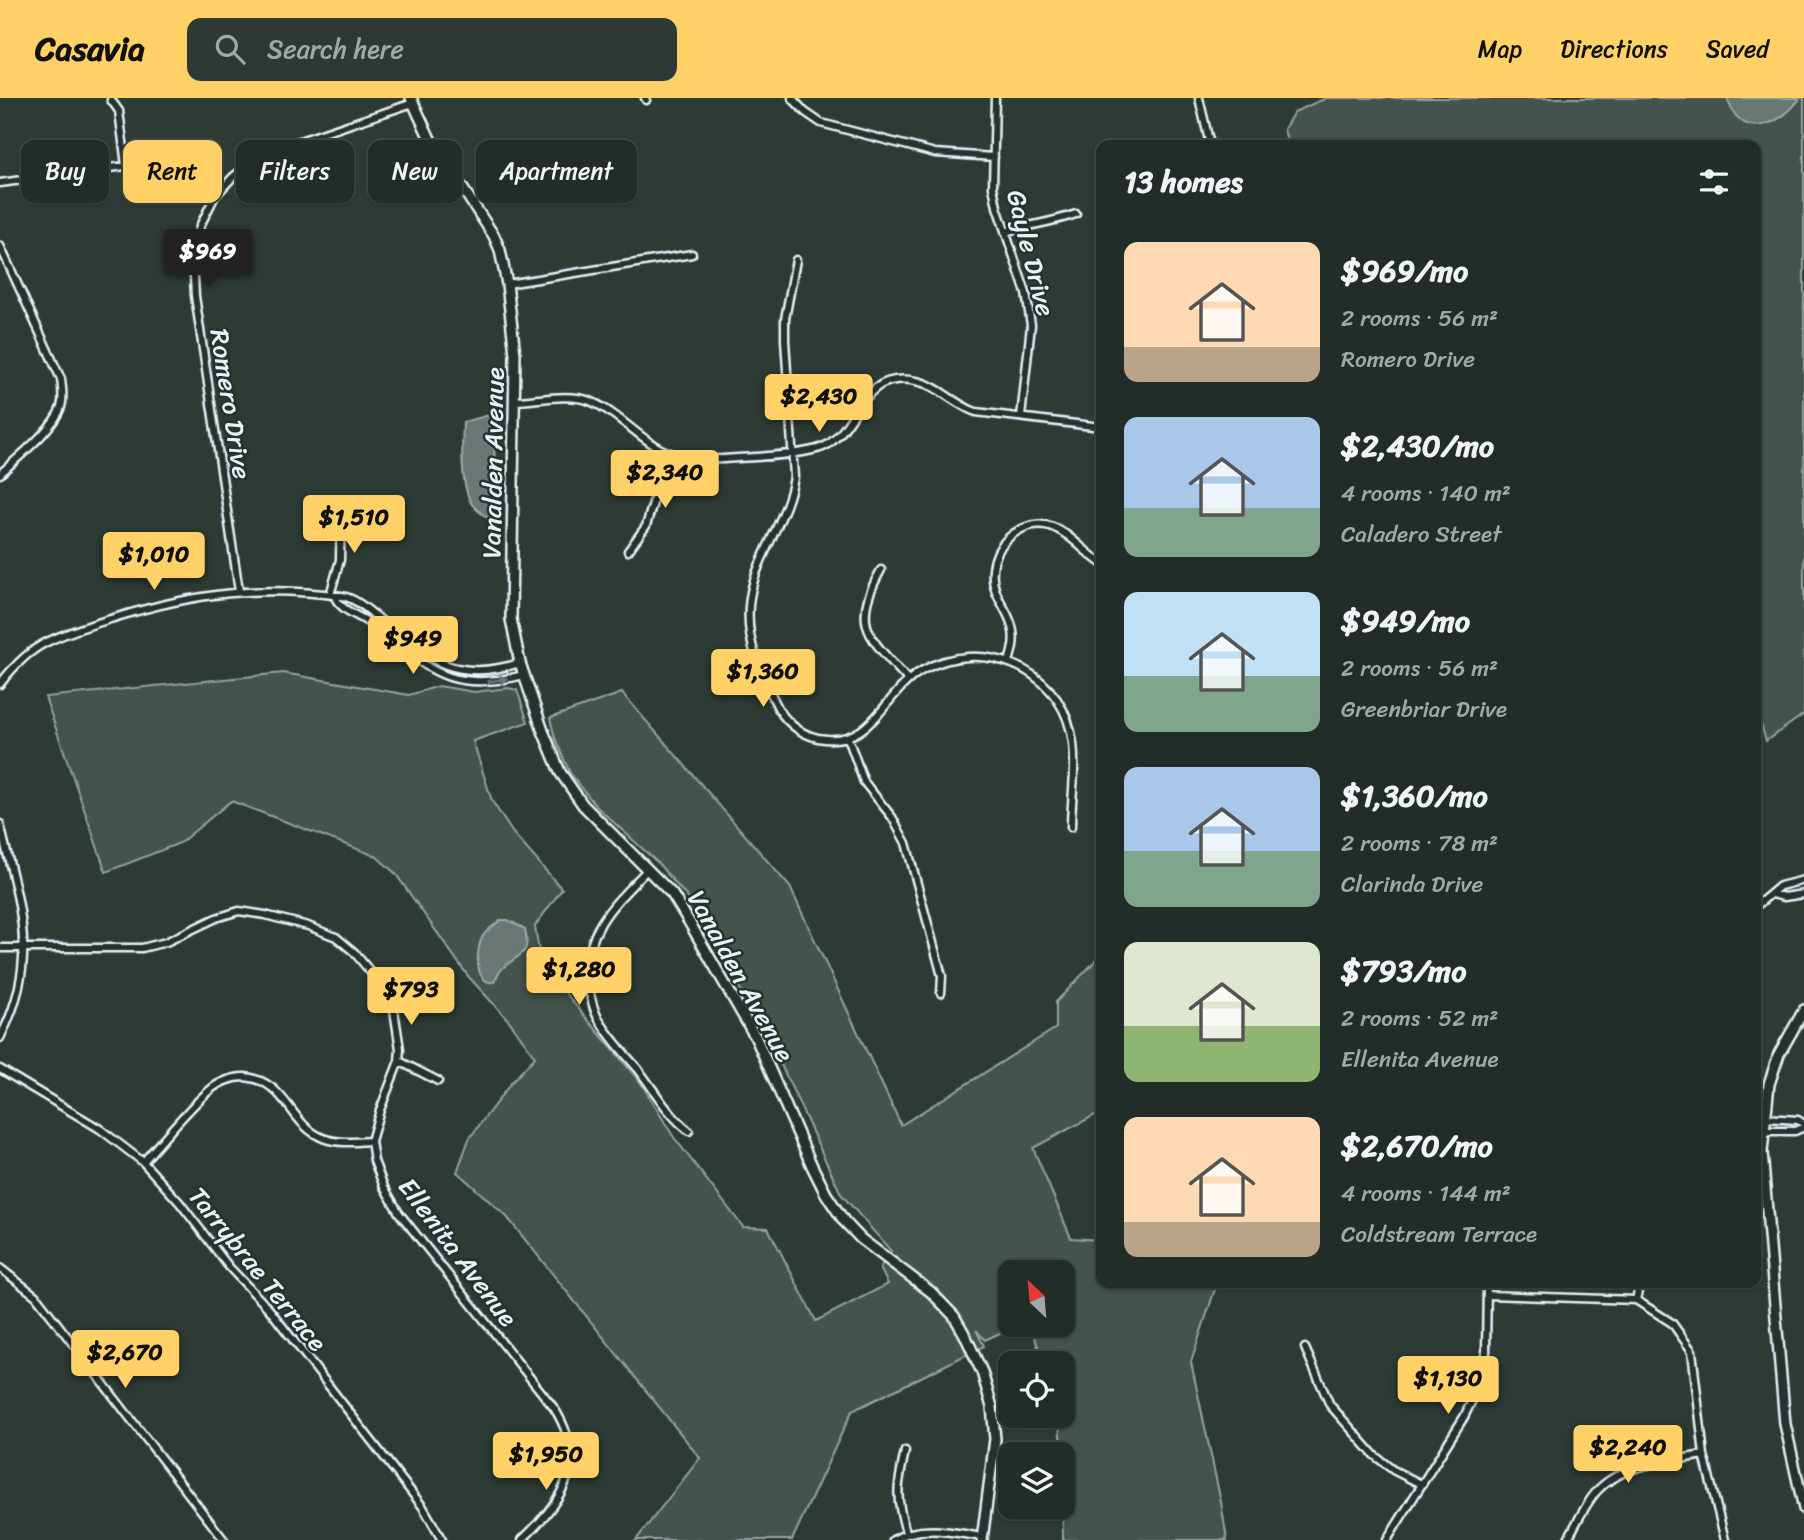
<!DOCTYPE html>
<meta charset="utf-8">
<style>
:root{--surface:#222c28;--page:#2e3834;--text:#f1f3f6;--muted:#a2a7a8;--line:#3f4845;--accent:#ffd166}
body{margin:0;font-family:Sriracha,sans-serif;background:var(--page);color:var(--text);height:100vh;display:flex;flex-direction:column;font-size:26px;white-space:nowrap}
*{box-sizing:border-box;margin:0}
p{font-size:23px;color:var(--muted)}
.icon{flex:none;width:38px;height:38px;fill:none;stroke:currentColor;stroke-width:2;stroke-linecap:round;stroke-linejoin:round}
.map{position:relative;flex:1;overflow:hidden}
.drawer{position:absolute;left:1096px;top:42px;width:665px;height:1148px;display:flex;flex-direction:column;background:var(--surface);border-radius:14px;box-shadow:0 2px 5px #0004,0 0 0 2px var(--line)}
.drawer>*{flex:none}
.banner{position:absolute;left:21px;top:42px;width:665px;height:63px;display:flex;gap:14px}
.needle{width:46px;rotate:334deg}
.fabs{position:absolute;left:998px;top:1162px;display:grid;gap:14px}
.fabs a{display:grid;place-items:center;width:77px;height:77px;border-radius:14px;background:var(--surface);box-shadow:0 2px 5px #0004,0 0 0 2px var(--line);font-size:35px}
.price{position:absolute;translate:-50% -60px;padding:0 16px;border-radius:7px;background:var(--accent);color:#111;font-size:23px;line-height:46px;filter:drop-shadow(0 2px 4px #0008)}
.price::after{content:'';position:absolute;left:50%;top:42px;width:21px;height:16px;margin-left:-10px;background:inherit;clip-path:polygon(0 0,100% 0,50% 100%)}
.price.active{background:#222;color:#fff}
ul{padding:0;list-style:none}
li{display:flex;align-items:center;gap:21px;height:175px;padding:0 28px}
li span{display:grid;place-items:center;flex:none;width:196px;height:140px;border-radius:14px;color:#555}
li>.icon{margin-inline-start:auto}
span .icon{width:84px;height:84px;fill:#fffc;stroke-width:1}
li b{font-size:30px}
h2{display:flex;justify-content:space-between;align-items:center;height:84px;padding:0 28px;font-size:30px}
.chip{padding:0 24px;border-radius:14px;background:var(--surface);box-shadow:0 2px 5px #0004,0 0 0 2px var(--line);font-size:24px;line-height:63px}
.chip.active{background:var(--accent);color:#111}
header{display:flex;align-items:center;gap:42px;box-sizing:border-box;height:98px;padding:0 35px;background:var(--accent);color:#111}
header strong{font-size:33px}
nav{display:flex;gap:38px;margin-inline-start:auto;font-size:24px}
.search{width:490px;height:63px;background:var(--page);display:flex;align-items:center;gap:18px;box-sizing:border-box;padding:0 24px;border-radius:14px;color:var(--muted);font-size:26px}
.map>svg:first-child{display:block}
.green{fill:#45524e;stroke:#96a2a3;stroke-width:2}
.water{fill:#6b7775;stroke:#9da8a9;stroke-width:2}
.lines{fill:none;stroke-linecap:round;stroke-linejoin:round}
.street-casing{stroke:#e8f1f8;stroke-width:11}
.secondary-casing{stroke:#e8f1f8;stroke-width:14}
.street{stroke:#26332d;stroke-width:6}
.secondary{stroke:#26332d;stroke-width:9}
.oneway{fill:#6a7674}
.labels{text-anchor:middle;stroke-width:5;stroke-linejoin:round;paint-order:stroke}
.street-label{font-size:26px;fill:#e8f1f8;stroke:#26332d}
</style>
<header>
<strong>Casavia</strong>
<div class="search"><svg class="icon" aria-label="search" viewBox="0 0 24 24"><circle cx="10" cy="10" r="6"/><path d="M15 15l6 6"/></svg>Search here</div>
<nav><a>Map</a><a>Directions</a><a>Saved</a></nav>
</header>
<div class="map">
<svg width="1804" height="1442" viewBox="0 0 1804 1442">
<rect width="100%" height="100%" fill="#2e3b35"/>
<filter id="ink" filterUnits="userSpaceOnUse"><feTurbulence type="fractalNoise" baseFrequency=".0143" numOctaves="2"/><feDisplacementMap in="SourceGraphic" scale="14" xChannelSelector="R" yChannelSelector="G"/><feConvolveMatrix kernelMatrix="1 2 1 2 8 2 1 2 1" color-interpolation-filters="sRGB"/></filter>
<g filter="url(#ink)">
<path class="green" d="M1326,0H1804V616L1766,643L1755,607V47H1288L1284,31L1294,14Z
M283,575L409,597L439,588L474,594L509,590L517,592L528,624L473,643L492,703L512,734L562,791L535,828L541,866L641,985L673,1038L743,1129L768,1130L816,1223L888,1186L880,1170L891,1153L841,1096L777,958L694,807L657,764L597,709L570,675L555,640L550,620L622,595L790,789L901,1027L1056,930V904L1101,857V1014L1033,1050L1071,1140L1101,1142V1185H1217L1191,1264L1221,1404L1227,1442H1063L1062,1356L1058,1318H1062V1265H1043L1031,1227H1062V1174H1010V1227H1017L985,1242L976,1232L984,1248L852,1313L792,1442H636L700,1360L507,1119L457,1074L469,1041L511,985L535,959L510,924L468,878L395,775L376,758L231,703L180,745L106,774L45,599Z"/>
<path class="water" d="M1727,0H1798L1799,2C1776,30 1741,43 1727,0Z
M489,317L492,319L497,394C501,402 502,410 496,418L498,420L495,425C487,419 474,412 470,403C460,380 462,348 463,324Z
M500,822H508L525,831C531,859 520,854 504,869C499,873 497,879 494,884C473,887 476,849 483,838C487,831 495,828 500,822Z"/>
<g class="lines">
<g class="street-casing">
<path id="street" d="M645,0L646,2
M792,0L805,14L821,25L935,55L994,59
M995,0L993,89L997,109L1026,195L1031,227L1021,319
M1199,0L1210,47
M111,2L119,13L126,67
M0,85L147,65C178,68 190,79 215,98
M1005,134C1029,127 1053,124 1076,116
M0,148L61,281C62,290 64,300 61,309C53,332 18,359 0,376
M796,162L785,221V242L794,379C787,424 752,463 749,508C746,544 760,573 775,604C783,622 799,636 818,640C875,650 882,595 923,572C980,540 1056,568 1071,634C1078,664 1071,699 1071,729
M507,186L692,156
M516,303C539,302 569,295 590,303C618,314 645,347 670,355C692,363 716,362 738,360C758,359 813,356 827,347C860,326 861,272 916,283C938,287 955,307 976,314L1101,329
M628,453L646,428L668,355
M881,472C849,529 871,540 908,582
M239,493L195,198L193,160L200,128L215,98L233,79L254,62L276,51L413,5
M330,497L340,462L341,409
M335,499C340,512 358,517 369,525C427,568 445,597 524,577
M1009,564C1012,554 1015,544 1013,533C1011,518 1001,507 996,494C988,473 995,449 1013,436C1052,409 1073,446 1101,465
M0,586C13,569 28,553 47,544C69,533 94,526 117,519C196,495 260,487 342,498C355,500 368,512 378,520C428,561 452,585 520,565
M848,640L864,684L892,719L906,745L942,878L941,895
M0,726C19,807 41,861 0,940
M648,771C615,805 583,832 588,884C590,897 592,909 598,920C609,939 624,955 638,971C655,993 667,1016 689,1033
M1772,796L1784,799L1804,796
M1755,809L1780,788L1804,782
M0,850H142L166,844L216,820L239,813L265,817L308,828L336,839L354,854L382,888L394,912L400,951L399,963L380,1012L371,1043L374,1063L384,1089L399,1115L554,1310C589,1365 563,1402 522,1442
M399,963L438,983
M0,971L100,1031L143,1064L180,1105L229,1169L269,1211L423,1409L442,1442
M1764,1020L1798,1022L1804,1026
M1762,1033H1795L1804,1029
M143,1064C164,1041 186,1012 210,992C219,984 233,979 244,979C287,982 289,1027 323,1040C338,1046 356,1044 371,1043
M0,1170L36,1198L224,1442
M1487,1197L1636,1202L1672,1225L1692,1253L1704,1357L1725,1442
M1636,1202L1640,1185
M1305,1250L1330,1307L1374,1357L1393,1372L1421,1386
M905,1353C897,1390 895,1398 906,1434
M893,1442C920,1426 952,1434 982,1439
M1387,1442L1464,1319L1477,1292L1486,1254L1487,1185
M1567,1442C1576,1427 1584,1408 1596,1394C1621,1365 1668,1364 1704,1357"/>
</g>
<g class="secondary-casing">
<path id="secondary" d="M411,0L430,41L494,138L500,152L507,186L515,256L511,521L520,565L543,633L560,674L583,707L672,796L688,822L756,940L812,1068L826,1096L844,1123L861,1141L931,1194L954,1218L965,1237L982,1274L992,1309L995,1341L982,1442
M1804,912L1779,956L1769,986L1762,1054L1785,1326L1804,1411"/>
</g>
<use href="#street" class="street"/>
<use href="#secondary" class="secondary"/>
</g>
<defs><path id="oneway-solid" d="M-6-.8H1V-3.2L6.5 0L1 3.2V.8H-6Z" transform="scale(1.75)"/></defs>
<use class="oneway" href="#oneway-solid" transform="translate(498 582) rotate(-9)"/>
</g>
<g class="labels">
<g class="street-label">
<text transform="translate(1031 155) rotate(76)" y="9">Gayle Drive</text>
<text transform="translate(231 306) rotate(81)" y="9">Romero Drive</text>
<text transform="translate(493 365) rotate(-89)" y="9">Vanalden Avenue</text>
<text transform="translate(741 878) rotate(61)" y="9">Vanalden Avenue</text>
<text transform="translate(458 1154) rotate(53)" y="9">Ellenita Avenue</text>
<text transform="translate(258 1171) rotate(51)" y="9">Tarrybrae Terrace</text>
</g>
</g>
</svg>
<div class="fabs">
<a><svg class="needle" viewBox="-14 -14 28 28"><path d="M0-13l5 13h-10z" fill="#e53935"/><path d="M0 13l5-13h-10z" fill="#a2a7a8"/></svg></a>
<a><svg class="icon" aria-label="locate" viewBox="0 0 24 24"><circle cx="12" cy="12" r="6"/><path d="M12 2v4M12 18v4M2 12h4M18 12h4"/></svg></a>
<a><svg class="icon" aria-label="layers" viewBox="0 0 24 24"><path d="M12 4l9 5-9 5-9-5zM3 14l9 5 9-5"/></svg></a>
</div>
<b class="price active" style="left:208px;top:191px">$969</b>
<b class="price" style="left:819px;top:336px">$2,430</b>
<b class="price" style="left:665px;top:412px">$2,340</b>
<b class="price" style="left:354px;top:457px">$1,510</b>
<b class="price" style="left:154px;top:494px">$1,010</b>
<b class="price" style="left:413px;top:578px">$949</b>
<b class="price" style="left:763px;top:611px">$1,360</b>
<b class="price" style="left:579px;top:909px">$1,280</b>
<b class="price" style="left:411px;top:929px">$793</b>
<b class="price" style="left:125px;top:1292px">$2,670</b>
<b class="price" style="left:1448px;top:1318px">$1,130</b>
<b class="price" style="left:1628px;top:1387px">$2,240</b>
<b class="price" style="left:546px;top:1394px">$1,950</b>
<div class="banner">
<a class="chip">Buy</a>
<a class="chip active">Rent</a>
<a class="chip">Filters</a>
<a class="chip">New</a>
<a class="chip">Apartment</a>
</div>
<section class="drawer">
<h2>13 homes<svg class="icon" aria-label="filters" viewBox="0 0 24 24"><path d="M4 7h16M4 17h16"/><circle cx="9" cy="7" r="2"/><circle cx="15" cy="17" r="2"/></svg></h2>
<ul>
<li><span style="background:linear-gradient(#ffd9b3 75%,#b9a48a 0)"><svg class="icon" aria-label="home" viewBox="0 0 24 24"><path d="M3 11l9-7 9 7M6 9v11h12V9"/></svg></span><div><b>$969/mo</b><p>2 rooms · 56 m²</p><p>Romero Drive</p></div></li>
<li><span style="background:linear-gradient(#a9c7e8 65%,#7fa58c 0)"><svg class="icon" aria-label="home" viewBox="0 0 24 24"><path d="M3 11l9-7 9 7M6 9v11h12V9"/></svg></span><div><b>$2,430/mo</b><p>4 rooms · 140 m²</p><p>Caladero Street</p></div></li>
<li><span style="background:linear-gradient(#bfe0f5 60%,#7fa58c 0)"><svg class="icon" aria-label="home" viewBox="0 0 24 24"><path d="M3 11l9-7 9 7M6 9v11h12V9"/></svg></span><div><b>$949/mo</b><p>2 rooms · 56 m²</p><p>Greenbriar Drive</p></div></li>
<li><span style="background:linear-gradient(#a9c7e8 60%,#7fa58c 0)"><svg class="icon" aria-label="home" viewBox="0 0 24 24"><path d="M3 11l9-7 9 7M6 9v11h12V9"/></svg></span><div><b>$1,360/mo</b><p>2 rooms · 78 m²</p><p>Clarinda Drive</p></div></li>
<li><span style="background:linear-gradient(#dfe7d0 60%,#8fb573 0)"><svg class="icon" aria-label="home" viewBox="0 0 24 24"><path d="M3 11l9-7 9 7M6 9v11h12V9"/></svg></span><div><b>$793/mo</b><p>2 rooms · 52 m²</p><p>Ellenita Avenue</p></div></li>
<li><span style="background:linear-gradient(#ffd9b3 75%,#b9a48a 0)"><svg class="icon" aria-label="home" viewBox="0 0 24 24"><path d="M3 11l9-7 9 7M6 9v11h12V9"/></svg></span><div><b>$2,670/mo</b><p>4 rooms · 144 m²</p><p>Coldstream Terrace</p></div></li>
</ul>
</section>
</div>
